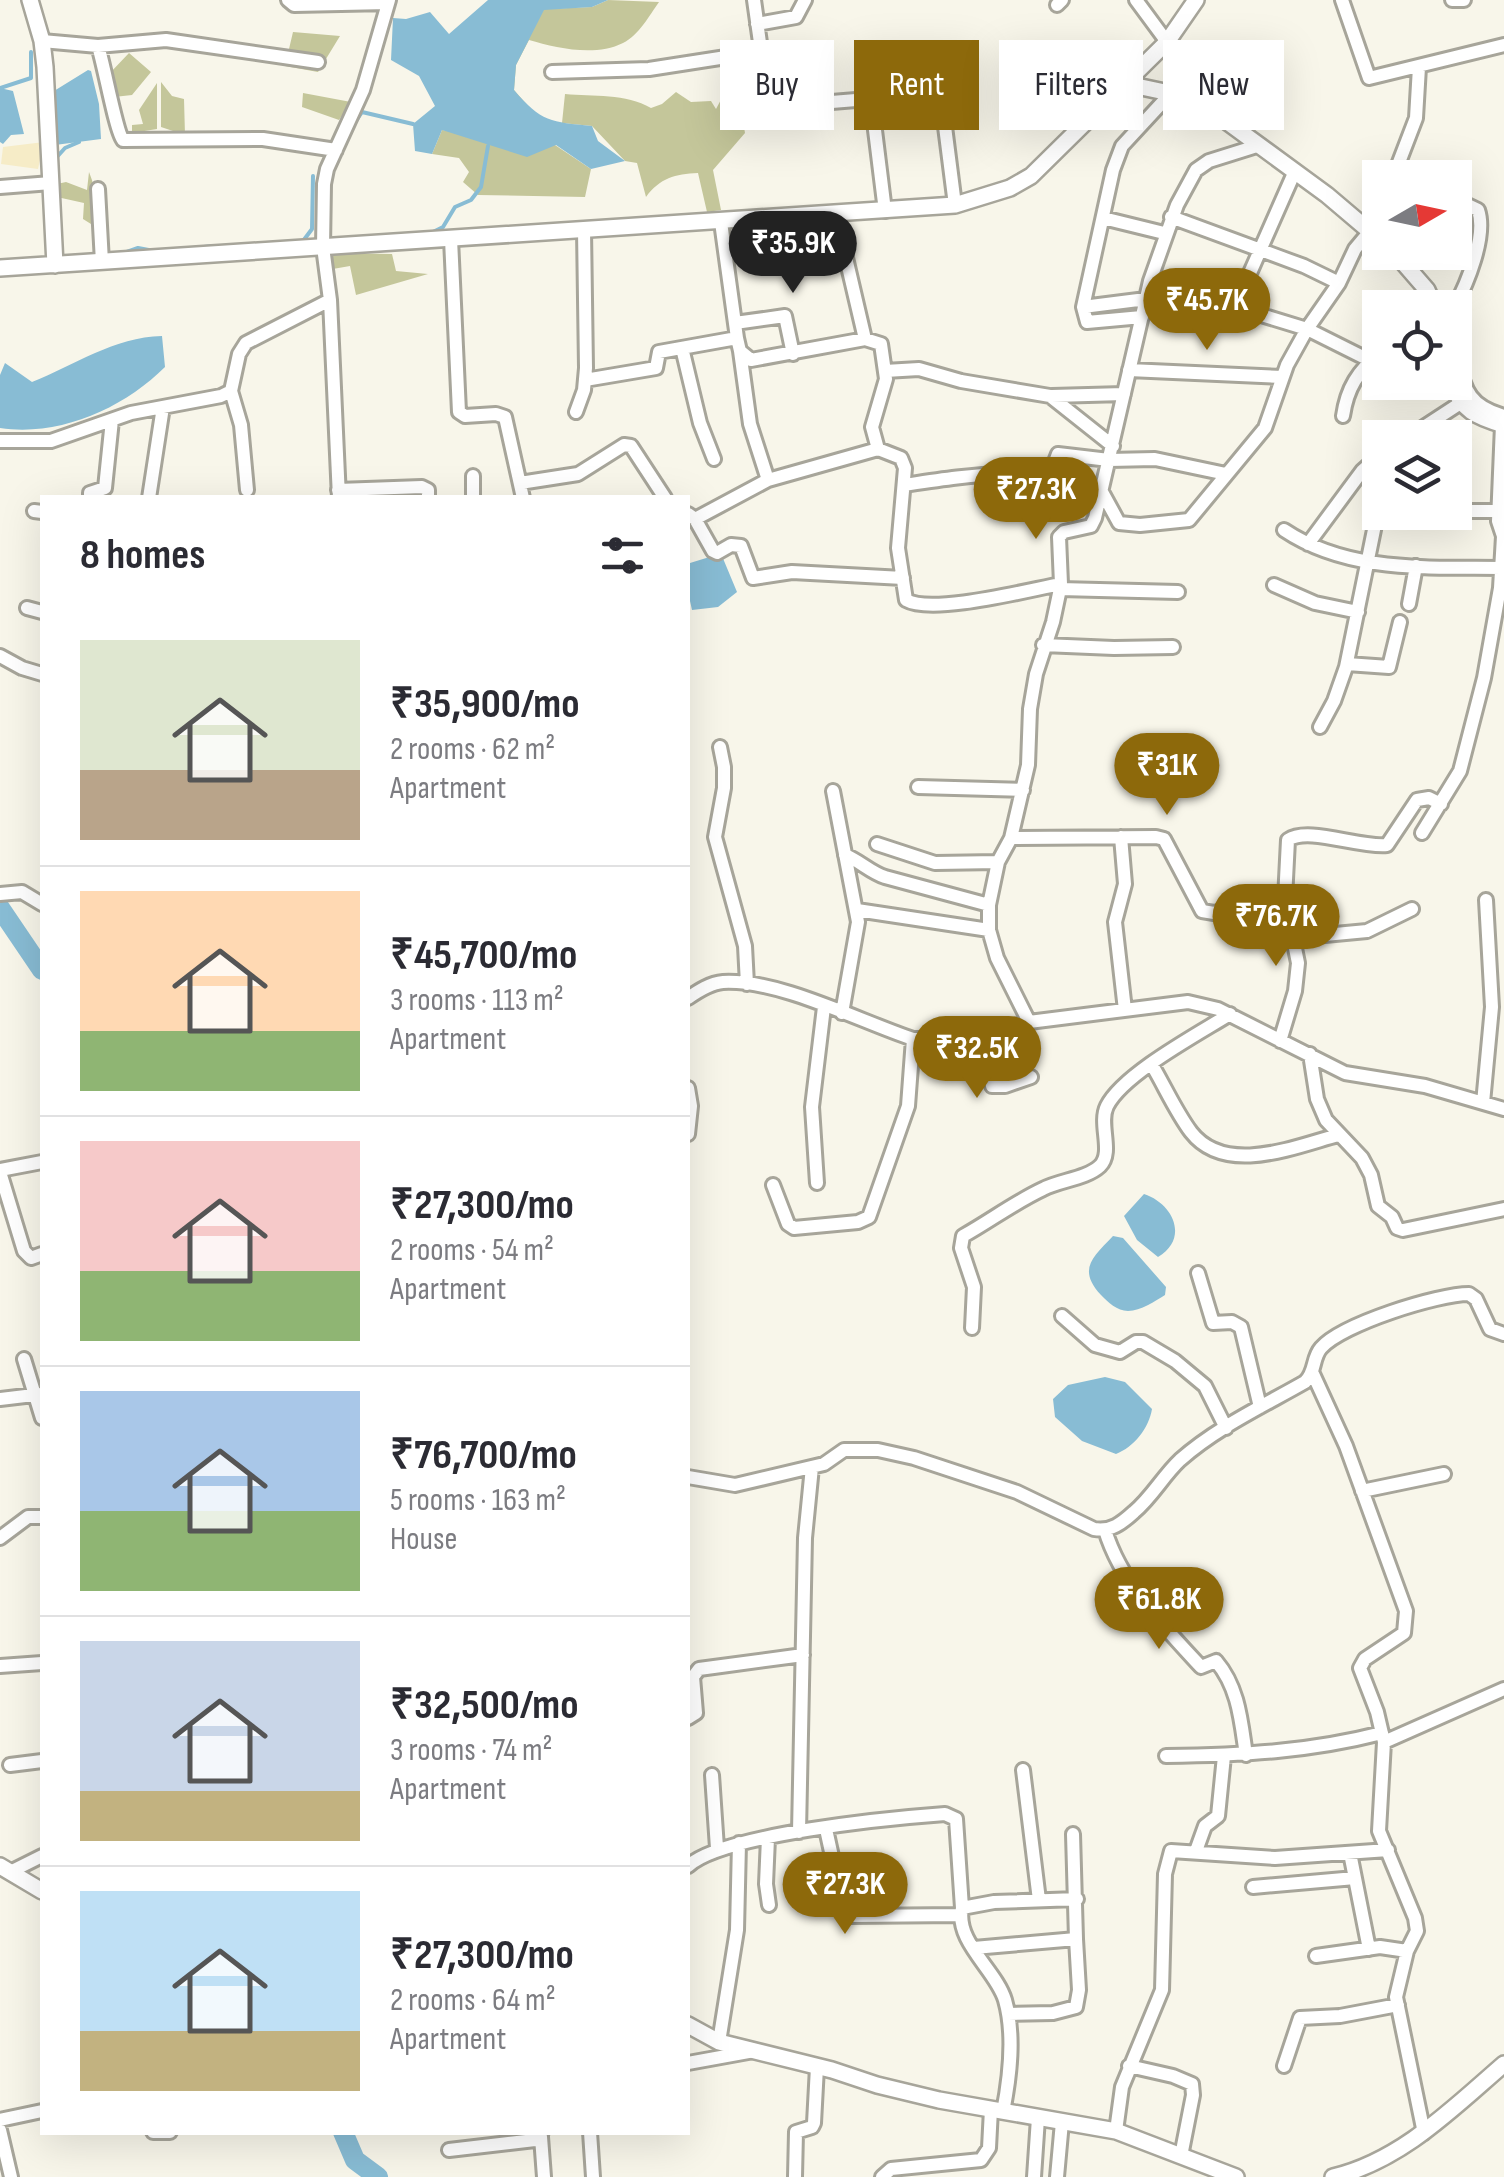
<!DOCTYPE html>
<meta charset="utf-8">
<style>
:root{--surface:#fff;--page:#f2f2f3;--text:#2b2b33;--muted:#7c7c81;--line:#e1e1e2;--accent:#8d690b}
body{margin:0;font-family:"Sofia Sans Condensed",sans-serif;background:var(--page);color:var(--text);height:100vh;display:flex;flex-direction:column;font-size:38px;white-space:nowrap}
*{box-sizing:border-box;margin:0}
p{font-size:32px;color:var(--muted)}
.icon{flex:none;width:55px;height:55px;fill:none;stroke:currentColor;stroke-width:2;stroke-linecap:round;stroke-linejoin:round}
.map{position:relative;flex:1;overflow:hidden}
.panel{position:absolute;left:40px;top:495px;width:650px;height:1640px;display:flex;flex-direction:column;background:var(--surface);border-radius:0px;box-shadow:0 10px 40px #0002}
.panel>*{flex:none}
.hud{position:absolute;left:720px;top:40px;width:632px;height:90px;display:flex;gap:20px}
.needle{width:65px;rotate:81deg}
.buttons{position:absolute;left:1362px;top:160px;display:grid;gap:20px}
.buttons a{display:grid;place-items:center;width:110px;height:110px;border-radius:0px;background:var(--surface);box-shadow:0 10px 40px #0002;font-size:50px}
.price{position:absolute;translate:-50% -85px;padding:0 22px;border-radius:35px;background:var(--accent);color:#fff;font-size:32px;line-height:65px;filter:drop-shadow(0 2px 5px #0008)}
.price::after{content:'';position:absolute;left:50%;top:60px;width:30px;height:22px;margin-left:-15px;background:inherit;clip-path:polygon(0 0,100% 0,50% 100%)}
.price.active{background:#222;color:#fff}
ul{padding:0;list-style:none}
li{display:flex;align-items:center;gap:30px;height:250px;padding:0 40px}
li+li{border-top:2px solid var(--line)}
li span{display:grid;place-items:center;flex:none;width:280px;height:200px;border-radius:0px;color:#555}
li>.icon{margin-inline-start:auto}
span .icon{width:120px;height:120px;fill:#fffc;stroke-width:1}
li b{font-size:42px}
h2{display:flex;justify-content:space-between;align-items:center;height:120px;padding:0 40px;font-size:42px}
.tag{padding:0 35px;border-radius:0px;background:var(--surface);box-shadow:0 10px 40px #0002;font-size:35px;line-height:90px}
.tag.active{background:var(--accent);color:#fff}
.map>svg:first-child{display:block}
.green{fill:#c4c69a}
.sand{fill:#f6ecc7}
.water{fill:#88bcd4}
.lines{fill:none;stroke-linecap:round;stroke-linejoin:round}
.stream{stroke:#88bcd4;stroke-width:4}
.river{stroke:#88bcd4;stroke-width:20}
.minor-casing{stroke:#a7a59a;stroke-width:18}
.tertiary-casing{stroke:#a7a59a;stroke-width:20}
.minor{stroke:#fff;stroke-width:12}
.tertiary{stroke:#fff;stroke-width:15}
</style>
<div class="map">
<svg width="1504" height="2177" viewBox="0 0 1504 2177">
<rect width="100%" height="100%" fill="#f8f6ea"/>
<path class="green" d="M608,0L659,2C649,16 639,35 623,43C595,57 556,48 529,40L516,65L514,90L536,115L502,98L512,24L545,9L592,7Z
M293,32L340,36L318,72L285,66Z
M129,53L151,72L132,95L114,97L109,74Z
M161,82L172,96L184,99L185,135L161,127Z
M157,83V129L132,133V125L143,124L139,110Z
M676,92L691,102L711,101L716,109L724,94L734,97L741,109L745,133L713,170L721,210L707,212L698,173C675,174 660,178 646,197L637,163L625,161L592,126L562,123L565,94C593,97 626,93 651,108L662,104Z
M303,93L351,102L339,120L302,107Z
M442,130L555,145L591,169L585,197L478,195L463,182L469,172L459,158L432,154Z
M89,172C96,190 100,206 91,224L83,219L84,203L57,197V184L66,182L87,190Z
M331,253L392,254L396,271L428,274L356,295L350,266L327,270Z"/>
<path class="sand" d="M44,142L38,169L1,164L3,147Z"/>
<path class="water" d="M488,0H608L592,7L544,10L516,65L514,90C541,122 551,122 592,126L598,141L625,161L591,169L556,145L527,157L442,130L432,154L415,151L413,124L435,106L419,76L391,60L393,18L406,19L430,12L449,34Z
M88,70L91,71L99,104L101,139L55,145L54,91Z
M0,88L13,91L24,134L11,135L3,144L0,142Z
M162,336L165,367C124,408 60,437 0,428V375L5,363L32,382C75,365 114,337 162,336Z
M716,555L722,556L737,592L718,607L692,610L688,592L690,563Z
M1144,1194C1174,1204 1189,1239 1158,1257L1137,1240L1124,1216Z
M1113,1236L1123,1238L1166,1287L1165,1295C1155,1301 1141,1311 1128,1311C1117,1311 1108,1302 1101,1295C1077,1269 1093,1257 1113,1236Z
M1105,1377L1125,1382L1152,1409C1149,1428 1134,1447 1116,1454L1082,1441L1055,1417L1053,1399L1068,1385Z"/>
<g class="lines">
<path class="stream" d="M0,88L31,78V52
M354,124L362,112L413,124
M56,158L65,148L79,142
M431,233L443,227L455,207L471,200L481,187L488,146
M303,241L312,229L313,176
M194,248L214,246
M124,253L138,248L154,251"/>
<path class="river" d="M0,908L42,970
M343,2132L355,2160L378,2177"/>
<g class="minor-casing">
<path id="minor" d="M288,0L294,5L388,3
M754,0L762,57
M1136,0L1167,42
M1342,0L1369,78L1504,45
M1452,0H1464
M1057,5L1062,0
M757,24L796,17L805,0
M42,41L98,46L166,40L318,62
M98,46C104,64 116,132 123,140L263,139L336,150
M552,72L649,69L752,53L762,57L768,93L774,103L783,106L856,100L868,102L873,114L885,211
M942,103L955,205
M1393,178L1416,118L1419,67
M0,187L51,183
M98,189L102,262
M836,215L865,339
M1171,217L1304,266L1339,283
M1103,218L1164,233
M721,222L737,338L740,351L751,360L865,339L881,344L886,379L872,427L878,449L901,458L905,468L898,548L906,600C932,615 1028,590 1061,584
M451,239L459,412L465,416L496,414L505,417L523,498
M1150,281L1307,329L1371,361
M1083,307L1146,299
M1235,307L1295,171
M1454,308C1467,284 1487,236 1478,210L1455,199
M1142,317L1087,322L1083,307L1113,170L1122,146L1171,93
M735,323L785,316L793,354
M682,348L700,423L714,459
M740,351L750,424L768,480
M1455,351C1465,387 1465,405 1504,416
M1129,370L1282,377
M885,371L919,369L961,381L1050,396L1113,446
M585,380L656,368L659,352L737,338
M231,391L241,425L247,490
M1052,396L1124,394
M576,412L584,390L586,368L584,230
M1343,416C1347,388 1358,371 1380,353
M1407,438L1459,404
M0,441H51L131,413L221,396L231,391L239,354L246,343L330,300
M1050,475L1058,454L1109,460L1155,459L1226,474
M473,476V498
M520,483L578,474L624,445L631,446L665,498
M904,485C970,475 1037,464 1101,490L1119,523L1140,525L1189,520L1265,428L1287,365L1307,329L1339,283L1355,249L1370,231L1380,208
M338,490L422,487L428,490V498
M90,498V493L105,488L112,420
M149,498L163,407
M339,498L330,300L323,247L324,184L327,169L363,90L389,0
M34,511L42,512
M1455,511H1498
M688,514L695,519L768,480L878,449
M695,519L713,551L717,553L731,545L741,546L753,578L792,572L903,578
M1284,530C1348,573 1429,567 1502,568
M1308,544L1362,471L1380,455
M1274,585L1315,603L1358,612
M1060,589L1178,592
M1409,604L1416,566
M27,608L42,612
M1043,645L1114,648L1173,647
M0,656L22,668L42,674
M1347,664L1389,667L1400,622
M1320,727L1334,701L1346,667L1376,520L1407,512
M720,747L724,767V788L715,837L745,946L747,984
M918,787L1023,790
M833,791L858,922L842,1013
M1422,833L1460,771L1484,678L1500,588L1503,536L1498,521L1502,425
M1121,837L1125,884L1115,922L1125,1010
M1011,838L1156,837L1164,839L1202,911L1214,913L1285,899
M877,844L935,863L998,862
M845,855C860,861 870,872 885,877L989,905
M0,894L22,892L42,904
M857,910L989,930
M1293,938L1367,931L1412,909
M688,998C698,991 710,983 723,982C779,979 859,1021 913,1039H966L1029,1022L1188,1002L1218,1009L1345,1073L1425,1086L1504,1109
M1029,1022L997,958L989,930V905L998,862L1011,838L1028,765L1030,709L1036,674L1053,622L1061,584L1059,537L1064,532L1091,526L1095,518L1150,281L1177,205L1196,170L1209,161L1260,145
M983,1035L992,1086H1005L1031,1077
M1280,1041L1295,991L1298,963L1285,899L1288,840C1308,826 1359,848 1387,845L1417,800L1429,798L1441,804
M1310,1054L1317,1099L1326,1120L1362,1158L1371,1175L1378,1206L1392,1217L1397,1228L1403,1230L1504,1209
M1152,1065C1165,1087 1176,1112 1191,1132C1225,1176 1294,1147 1338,1135
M688,1088L691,1106L688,1134
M1483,1103L1492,1007L1486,900
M0,1170L42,1162
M0,1172L24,1251L31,1258L42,1254
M817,1183L812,1107L824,1007
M773,1185L788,1224L794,1228L858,1222L869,1217L908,1106L913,1039
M1198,1273L1213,1323L1232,1322L1241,1327L1260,1407
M1062,1316L1095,1345L1120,1352L1136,1342H1143L1175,1361L1205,1386L1226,1428
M972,1328L974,1287L961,1248L963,1236C990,1221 1015,1202 1043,1189C1060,1180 1086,1179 1100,1166C1114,1152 1098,1124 1107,1106C1123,1074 1198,1034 1230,1014
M24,1359L42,1418
M1313,1374L1346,1446L1406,1611L1404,1633L1365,1659L1360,1668L1377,1712L1384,1742L1379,1831L1415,1918L1417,1931L1407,1951L1396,1997L1424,2133
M0,1399L42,1394
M688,1477L735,1485L824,1464L844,1450H878L914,1458L1017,1492L1094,1529C1111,1532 1122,1523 1134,1512C1152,1497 1163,1476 1180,1460C1216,1428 1263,1406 1305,1382C1316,1372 1312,1358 1321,1348C1342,1324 1438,1294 1469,1294L1476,1299L1490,1329L1504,1334
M1362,1491L1444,1474
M1105,1530C1121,1583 1164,1627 1201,1667L1216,1661C1239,1688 1241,1722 1246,1755
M0,1538L28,1517H42
M0,1666L42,1663
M688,1718L696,1713L693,1677L699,1669L803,1655
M1384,1742L1504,1689
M1166,1756C1243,1755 1308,1752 1382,1733
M10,1765L42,1761
M1023,1770L1039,1900
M712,1775L717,1848
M826,1829L843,1907L849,1916L961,1915
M799,1832L805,1538L812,1467
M768,1838L766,1884L769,1905
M1196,1851L1205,1826L1218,1816L1224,1756
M1350,1853L1369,1949
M688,1866C723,1834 891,1818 945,1814L956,1819L962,1908
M10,1872L42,1856
M1253,1887L1355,1878
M974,1948L1076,1939L1073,1834
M1316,1956L1380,1947L1407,1951
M1008,2014L1053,2013L1076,2007L1079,1990L1076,1939
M719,2042L737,1930L739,1843
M688,2063L754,2051
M1129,2066L1173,2076L1192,2084L1193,2095L1181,2156
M1284,2066L1300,2018L1340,2016L1398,2005
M1003,2112C1010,2076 1015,2035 1005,2000C996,1970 955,1942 962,1908L994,1902L1077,1899
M0,2120L42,2111
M0,2130L11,2177
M1116,2131L1122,2087L1162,1990L1165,1874L1171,1851L1275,1858L1388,1850
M153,2132H170
M590,2132L593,2177
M541,2137L544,2177
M449,2150L535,2140L542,2132
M795,2177L796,2132L812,2127L814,2123L817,2067
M882,2177L891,2169L981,2160L989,2148L991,2109
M1034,2177L1038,2118
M1057,2177L1062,2122"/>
</g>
<g class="tertiary-casing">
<path id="tertiary" d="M30,0L42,41L45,67L55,265
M1127,84L1179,95L1211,110L1327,195L1380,240
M1394,252L1427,290L1435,308
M0,268L955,205L1010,188L1031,176L1167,42L1196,0
M1452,382C1461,411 1477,417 1504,425
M0,1866L42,1891
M688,2025L719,2042L832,2070L877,2085L939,2100L1116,2131L1236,2177
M1333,2177C1401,2161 1453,2108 1504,2064"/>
</g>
<use href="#minor" class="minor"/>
<use href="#tertiary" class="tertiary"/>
</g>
</svg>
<div class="buttons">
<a><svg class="needle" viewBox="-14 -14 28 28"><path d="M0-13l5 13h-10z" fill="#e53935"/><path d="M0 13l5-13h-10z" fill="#7c7c81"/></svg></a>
<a><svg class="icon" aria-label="locate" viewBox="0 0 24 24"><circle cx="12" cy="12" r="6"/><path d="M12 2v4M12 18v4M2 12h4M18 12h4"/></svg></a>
<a><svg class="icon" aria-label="layers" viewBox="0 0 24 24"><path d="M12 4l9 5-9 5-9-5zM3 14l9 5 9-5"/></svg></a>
</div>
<b class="price active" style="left:793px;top:296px">₹35.9K</b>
<b class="price" style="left:1207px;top:353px">₹45.7K</b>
<b class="price" style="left:1036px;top:542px">₹27.3K</b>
<b class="price" style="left:1167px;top:818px">₹31K</b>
<b class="price" style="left:1276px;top:969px">₹76.7K</b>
<b class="price" style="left:977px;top:1101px">₹32.5K</b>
<b class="price" style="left:1159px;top:1652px">₹61.8K</b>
<b class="price" style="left:845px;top:1937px">₹27.3K</b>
<div class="hud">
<a class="tag">Buy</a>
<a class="tag active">Rent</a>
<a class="tag">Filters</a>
<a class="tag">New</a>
</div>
<section class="panel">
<h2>8 homes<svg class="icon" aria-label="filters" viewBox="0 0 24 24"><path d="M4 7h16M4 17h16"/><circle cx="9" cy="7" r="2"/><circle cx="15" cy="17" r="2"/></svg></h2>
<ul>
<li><span style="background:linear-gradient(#dfe7d0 65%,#b9a48a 0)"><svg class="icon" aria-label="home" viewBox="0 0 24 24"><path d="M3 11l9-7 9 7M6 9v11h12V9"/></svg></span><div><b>₹35,900/mo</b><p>2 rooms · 62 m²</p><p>Apartment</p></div></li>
<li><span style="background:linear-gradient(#ffd9b3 70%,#8fb573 0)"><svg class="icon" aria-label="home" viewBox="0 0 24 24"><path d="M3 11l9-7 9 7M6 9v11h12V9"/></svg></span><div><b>₹45,700/mo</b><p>3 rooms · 113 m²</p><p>Apartment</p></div></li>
<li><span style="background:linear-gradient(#f6c9c9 65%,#8fb573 0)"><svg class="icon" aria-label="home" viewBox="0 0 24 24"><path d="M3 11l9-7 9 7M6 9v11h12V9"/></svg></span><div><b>₹27,300/mo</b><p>2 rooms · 54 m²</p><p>Apartment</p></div></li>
<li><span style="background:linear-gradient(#a9c7e8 60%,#8fb573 0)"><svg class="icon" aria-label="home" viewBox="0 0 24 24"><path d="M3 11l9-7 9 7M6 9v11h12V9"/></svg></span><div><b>₹76,700/mo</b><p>5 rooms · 163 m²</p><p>House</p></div></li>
<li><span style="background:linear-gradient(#c9d6e8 75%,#c2b280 0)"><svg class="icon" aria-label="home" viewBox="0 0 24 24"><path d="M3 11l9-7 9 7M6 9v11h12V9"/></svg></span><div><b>₹32,500/mo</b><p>3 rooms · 74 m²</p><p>Apartment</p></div></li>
<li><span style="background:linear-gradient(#bfe0f5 70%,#c2b280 0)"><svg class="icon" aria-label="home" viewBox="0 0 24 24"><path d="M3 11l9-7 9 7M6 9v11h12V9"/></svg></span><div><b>₹27,300/mo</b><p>2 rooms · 64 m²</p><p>Apartment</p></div></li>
</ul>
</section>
</div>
